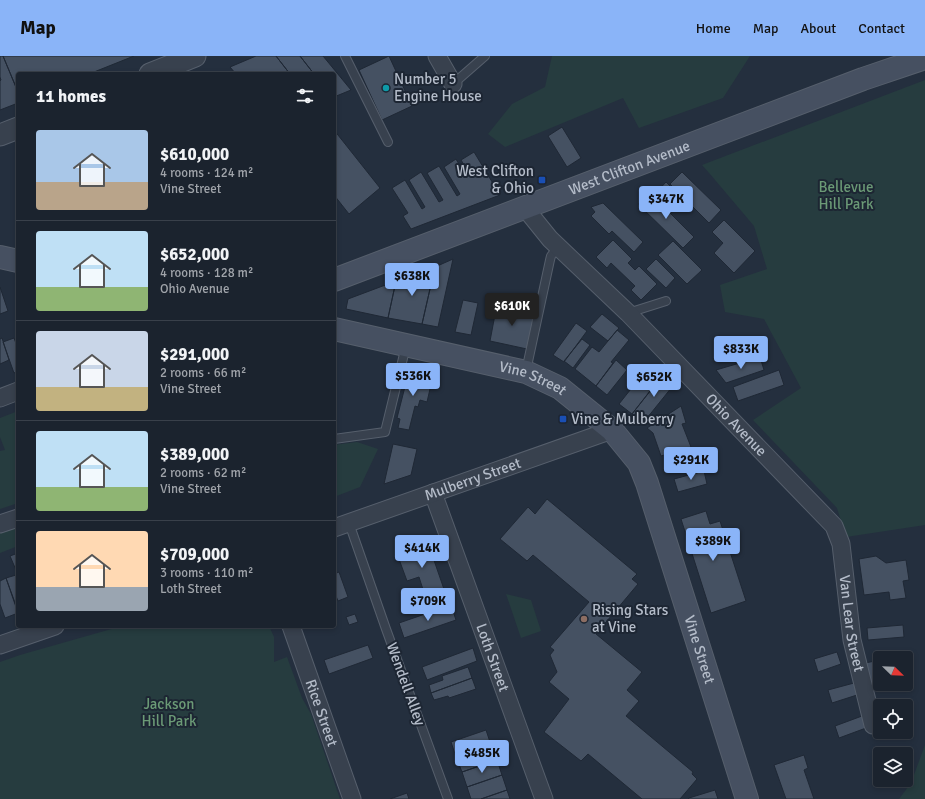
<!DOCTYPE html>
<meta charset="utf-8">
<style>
:root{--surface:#1b232e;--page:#282f3a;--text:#f1f3f6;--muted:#a0a4aa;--line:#39404a;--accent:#8ab4f8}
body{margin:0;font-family:Signika,sans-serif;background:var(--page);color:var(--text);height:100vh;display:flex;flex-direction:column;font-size:15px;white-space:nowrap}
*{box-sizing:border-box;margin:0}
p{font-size:13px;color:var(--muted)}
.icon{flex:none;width:22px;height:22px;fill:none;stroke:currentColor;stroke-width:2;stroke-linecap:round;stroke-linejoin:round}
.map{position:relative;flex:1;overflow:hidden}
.drawer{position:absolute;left:16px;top:16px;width:320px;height:556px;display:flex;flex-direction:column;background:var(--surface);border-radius:4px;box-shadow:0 2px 6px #0003,0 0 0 1px var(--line)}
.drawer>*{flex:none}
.needle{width:26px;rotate:113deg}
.buttons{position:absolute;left:873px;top:595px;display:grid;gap:8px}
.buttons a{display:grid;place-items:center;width:40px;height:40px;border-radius:4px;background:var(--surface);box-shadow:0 2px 6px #0003,0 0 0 1px var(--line);font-size:20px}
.price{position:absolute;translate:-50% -34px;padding:0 9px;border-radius:4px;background:var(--accent);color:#111;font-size:13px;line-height:26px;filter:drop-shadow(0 1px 2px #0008)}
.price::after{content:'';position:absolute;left:50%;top:24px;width:12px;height:9px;margin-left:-6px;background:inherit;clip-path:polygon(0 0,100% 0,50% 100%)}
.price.on{background:#222;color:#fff}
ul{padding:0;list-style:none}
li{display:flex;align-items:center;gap:12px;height:100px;padding:0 20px}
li+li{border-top:1px solid var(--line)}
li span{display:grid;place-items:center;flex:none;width:112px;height:80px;border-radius:4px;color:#555}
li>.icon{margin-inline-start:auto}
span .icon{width:48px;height:48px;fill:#fffc;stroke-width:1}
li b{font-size:17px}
h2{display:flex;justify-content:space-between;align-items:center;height:48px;padding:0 20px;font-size:17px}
header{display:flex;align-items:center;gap:24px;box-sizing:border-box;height:56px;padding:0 20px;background:var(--accent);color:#111}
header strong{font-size:19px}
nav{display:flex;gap:22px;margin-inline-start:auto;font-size:14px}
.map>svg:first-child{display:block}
.green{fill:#263c3f}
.building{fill:#455162;stroke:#1f2835}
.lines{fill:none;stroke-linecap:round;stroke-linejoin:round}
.service-casing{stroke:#565f6c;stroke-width:10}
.minor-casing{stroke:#565f6c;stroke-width:19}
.tertiary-casing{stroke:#565f6c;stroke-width:23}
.secondary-casing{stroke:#565f6c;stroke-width:24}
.service{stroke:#38414e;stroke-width:8}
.minor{stroke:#38414e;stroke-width:17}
.tertiary{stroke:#38414e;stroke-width:21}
.secondary{stroke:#465061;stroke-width:22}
.culture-dot{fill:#0f9aa8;stroke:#1d2633;stroke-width:1.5}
.transit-dot{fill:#1a4fb4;stroke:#1d2633;stroke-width:1.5}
.education-dot{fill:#8d6e63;stroke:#1d2633;stroke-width:1.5}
.labels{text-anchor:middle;stroke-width:4;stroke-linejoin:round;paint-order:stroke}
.poi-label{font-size:15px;fill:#b4bcc9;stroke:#1d2633;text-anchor:start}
.street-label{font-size:15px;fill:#b4bcc9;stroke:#1d2633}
.park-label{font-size:15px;fill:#6b9a76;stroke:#1d2633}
</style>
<header>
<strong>Map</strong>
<nav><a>Home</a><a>Map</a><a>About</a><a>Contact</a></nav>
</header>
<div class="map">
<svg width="925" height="743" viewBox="0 0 925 743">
<rect width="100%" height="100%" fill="#242f3e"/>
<path class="green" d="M552,0H750L723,42L639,72L623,42L505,91L488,78L512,48L545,31Z
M925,24V469L846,481L837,452L753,364L801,332L764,263L725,256L720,229L767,213L754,170L710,118L702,109Z
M18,355V447L0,453V395L5,394L0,381V362Z
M357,386L378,393L360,431L334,441V389Z
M18,470V490L0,497V475Z
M506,538L531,544L541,575L521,582Z
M122,570H269L274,581V606L287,601L302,642L311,658L340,743H0V606L20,599Z
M925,689V743H899L911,727Z"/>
<path class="building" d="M0,0H3L18,36V47L0,54V25L1,24L0,21Z
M3,0H134L89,18H18V36Z
M256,0H276L290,18H236L230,11Z
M276,0H300L314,18H290Z
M300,0H323L351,34L334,41V18H314Z
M389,0L412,50L382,64L359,14Z
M562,71L581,102L567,111L548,80Z
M334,74L380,132L349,158L334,139Z
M474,96L500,139L411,173L403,160L408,157L392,132L405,124L422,153L425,151L409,124L421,116L439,146L443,144L427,117L439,110L457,140L460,138L444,111L456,103L464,117L468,115L461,104Z
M682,116L721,154L709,167L670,128Z
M666,126L680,140L668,153L654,139Z
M650,137L694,181L683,192L638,148Z
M603,147L643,186L634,196L612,175L609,178L591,160L595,156L591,151Z
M724,164L755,195L734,217L714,197L723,187L712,176Z
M613,184L632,203L628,207L635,214L639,210L657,228L641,244L631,234L635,230L611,207L607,212L596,201Z
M673,185L702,214L687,228L658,199Z
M453,203L438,271L422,268L435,211Z
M656,203L675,222L666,232L646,213Z
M435,211L422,268L388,262L396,225Z
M396,225L388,262L346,253L348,243Z
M0,231L8,255L0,258Z
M463,244L478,247L471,279L455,276Z
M497,248L520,253L519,257L534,260L527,293L490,285Z
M602,258L619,272L608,285L590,271Z
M576,267L587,275L564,306L553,299Z
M617,274L629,284L611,306L613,307L596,330L575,313L592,291L599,296Z
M2,282L9,304L0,308V283Z
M14,282L18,293V315L14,317L3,286Z
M582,283L590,289L573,312L564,305Z
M760,301L764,314L726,327L716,314Z
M616,304L627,314L607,339L596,330Z
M779,314L784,329L738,345L733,331Z
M409,315L433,320L427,346L420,344L418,351L415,350L409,374L398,372L400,363L397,362Z
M664,317L676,326L643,367L632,358Z
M642,319L655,329L632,358L619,348Z
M681,350L686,367L682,368L691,391L661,400L653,377L647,372Z
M393,388L417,393L411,419L384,428Z
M704,415L707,428L678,436L674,423Z
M547,443L637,518L632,523L638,528L596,578L642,616L627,634L639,645L626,660L693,716L692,718L697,723L680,743H642L588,698L581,705L544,676L569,643L549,626L557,616L550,599L554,594L550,591L589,546L533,499L527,505L500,483L528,451L535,458Z
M706,455L710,468L720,465L746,545L711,557L681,463Z
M427,484L446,539L427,546L419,521L407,525L396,495Z
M18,497V514H16L10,500Z
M876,500L886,507L906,504L909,524L903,525L906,542L890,544L889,536L864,539L859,503Z
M339,516L348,541L338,545L334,535V518Z
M16,519L18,524V555L6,522Z
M6,522L18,557L5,562L0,548V525Z
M451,549L456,564L404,582L399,567Z
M355,558L358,566L349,569L346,561Z
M903,569L904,581L868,584L867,572Z
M368,589L373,602L329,618L324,604Z
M473,592L477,605L427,624L422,611Z
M837,596L841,608L818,616L814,603Z
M880,604V628H887L870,632L865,607Z
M468,611L472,622L431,637L429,629L443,624L442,620Z
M472,622L476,633L449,642L448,640L434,644L431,637Z
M854,627L857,639L832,647L828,634Z
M862,660L866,672L839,682L835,670Z
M486,674L491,689L456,701L451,686Z
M491,689L497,704L462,716L456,701Z
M804,699L808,712L804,714L814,743H786L774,709Z
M497,704L502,719L467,731L462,716Z
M502,719L507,734L481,743H471L467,731Z
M507,734L510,743H481Z
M715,734L718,743H688L689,742Z
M407,737L409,743H390Z"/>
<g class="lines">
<g class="service-casing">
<path id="service" d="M345,0L388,86
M453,28L485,0
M628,257L666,245
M526,315L550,204L551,200L558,191
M334,383L385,376L406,290
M349,467L386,573L448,743"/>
</g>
<g class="minor-casing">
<g id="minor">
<path d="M437,0L453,28"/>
<path id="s1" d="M525,152L550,183L628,257L834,470L841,488L852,584L873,669"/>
<path d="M0,342L18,335"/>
<path id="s2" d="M433,437L544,743"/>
<path d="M0,468L18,462"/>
<path id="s3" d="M334,472L612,374"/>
<path id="s4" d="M291,570L352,743"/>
<path d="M0,589L55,570"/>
</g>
</g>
<g class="tertiary-casing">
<path id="tertiary" d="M150,18L195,0
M0,79L18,72"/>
</g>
<g class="secondary-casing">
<g id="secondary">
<path d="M0,201L18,205"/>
<path id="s5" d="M334,224L863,23L925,2"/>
<path id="s6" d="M334,273L526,316L560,332L612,374L639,407L647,427L747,743"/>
</g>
</g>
<use href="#service" class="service"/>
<use href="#minor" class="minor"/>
<use href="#tertiary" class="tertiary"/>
<use href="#secondary" class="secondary"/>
</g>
<circle class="culture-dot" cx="386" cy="32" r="4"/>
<g class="transit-dot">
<rect x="538" y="120" width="8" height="8" rx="2"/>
<rect x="559" y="359" width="8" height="8" rx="2"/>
</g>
<circle class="education-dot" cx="584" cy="563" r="4"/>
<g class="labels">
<g class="poi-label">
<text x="394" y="28">Number 5<tspan x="394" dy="17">Engine House</tspan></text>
<text x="534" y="120" text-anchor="end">West Clifton<tspan x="534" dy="17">&amp; Ohio</tspan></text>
<text x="571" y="368">Vine &amp; Mulberry</text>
<text x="592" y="559">Rising Stars<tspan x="592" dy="17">at Vine</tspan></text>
</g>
<g class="street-label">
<text dy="5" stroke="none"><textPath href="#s5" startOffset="316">West Clifton Avenue</textPath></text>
<text dy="5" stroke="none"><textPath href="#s6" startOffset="205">Vine Street</textPath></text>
<text dy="5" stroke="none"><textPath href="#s1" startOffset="303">Ohio Avenue</textPath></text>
<text dy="5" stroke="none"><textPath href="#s3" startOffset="147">Mulberry Street</textPath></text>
<text dy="5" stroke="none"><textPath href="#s1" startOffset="543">Van Lear Street</textPath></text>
<text dy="5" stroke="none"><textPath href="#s6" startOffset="540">Vine Street</textPath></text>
<text dy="5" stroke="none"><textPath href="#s2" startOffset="175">Loth Street</textPath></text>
<text transform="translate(406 628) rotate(70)" y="5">Wendell Alley</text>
<text dy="5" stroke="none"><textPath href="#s4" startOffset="92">Rice Street</textPath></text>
</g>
<g class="park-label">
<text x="846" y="136">Bellevue<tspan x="846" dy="17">Hill Park</tspan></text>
<text x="169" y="653">Jackson<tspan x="169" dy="17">Hill Park</tspan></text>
</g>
</g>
</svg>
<div class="buttons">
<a><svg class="needle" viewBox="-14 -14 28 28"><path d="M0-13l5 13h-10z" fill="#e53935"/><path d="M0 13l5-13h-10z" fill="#a0a4aa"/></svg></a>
<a><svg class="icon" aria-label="locate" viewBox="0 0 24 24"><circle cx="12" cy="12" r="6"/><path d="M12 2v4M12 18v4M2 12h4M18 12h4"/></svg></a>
<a><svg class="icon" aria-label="layers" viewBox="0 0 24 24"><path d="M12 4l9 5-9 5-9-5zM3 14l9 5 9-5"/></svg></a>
</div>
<b class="price" style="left:666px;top:164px">$347K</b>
<b class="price" style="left:412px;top:241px">$638K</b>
<b class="price on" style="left:512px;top:271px">$610K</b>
<b class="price" style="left:741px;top:314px">$833K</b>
<b class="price" style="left:413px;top:341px">$536K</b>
<b class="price" style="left:654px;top:342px">$652K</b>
<b class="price" style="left:691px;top:425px">$291K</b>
<b class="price" style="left:713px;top:506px">$389K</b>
<b class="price" style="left:422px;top:513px">$414K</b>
<b class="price" style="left:428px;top:566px">$709K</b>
<b class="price" style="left:482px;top:718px">$485K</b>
<section class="drawer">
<h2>11 homes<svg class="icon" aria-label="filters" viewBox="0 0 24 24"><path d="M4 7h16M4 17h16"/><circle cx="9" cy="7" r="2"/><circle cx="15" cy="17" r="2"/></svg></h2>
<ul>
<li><span style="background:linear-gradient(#a9c7e8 65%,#b9a48a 0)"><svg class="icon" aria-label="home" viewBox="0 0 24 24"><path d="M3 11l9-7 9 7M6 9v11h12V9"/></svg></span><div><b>$610,000</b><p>4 rooms · 124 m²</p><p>Vine Street</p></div></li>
<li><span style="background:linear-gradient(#bfe0f5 70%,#8fb573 0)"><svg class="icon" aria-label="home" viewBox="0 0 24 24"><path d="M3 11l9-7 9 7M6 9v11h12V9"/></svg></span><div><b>$652,000</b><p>4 rooms · 128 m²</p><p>Ohio Avenue</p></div></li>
<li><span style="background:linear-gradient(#c9d6e8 70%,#c2b280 0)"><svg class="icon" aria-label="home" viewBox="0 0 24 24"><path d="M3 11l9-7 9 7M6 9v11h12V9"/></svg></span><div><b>$291,000</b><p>2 rooms · 66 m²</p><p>Vine Street</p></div></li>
<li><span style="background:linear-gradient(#bfe0f5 70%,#8fb573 0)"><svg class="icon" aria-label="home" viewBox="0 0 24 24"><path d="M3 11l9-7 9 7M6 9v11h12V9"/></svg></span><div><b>$389,000</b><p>2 rooms · 62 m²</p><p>Vine Street</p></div></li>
<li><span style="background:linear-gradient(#ffd9b3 70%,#9aa5b1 0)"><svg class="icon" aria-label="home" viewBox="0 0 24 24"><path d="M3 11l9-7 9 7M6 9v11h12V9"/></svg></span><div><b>$709,000</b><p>3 rooms · 110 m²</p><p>Loth Street</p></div></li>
</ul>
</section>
</div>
